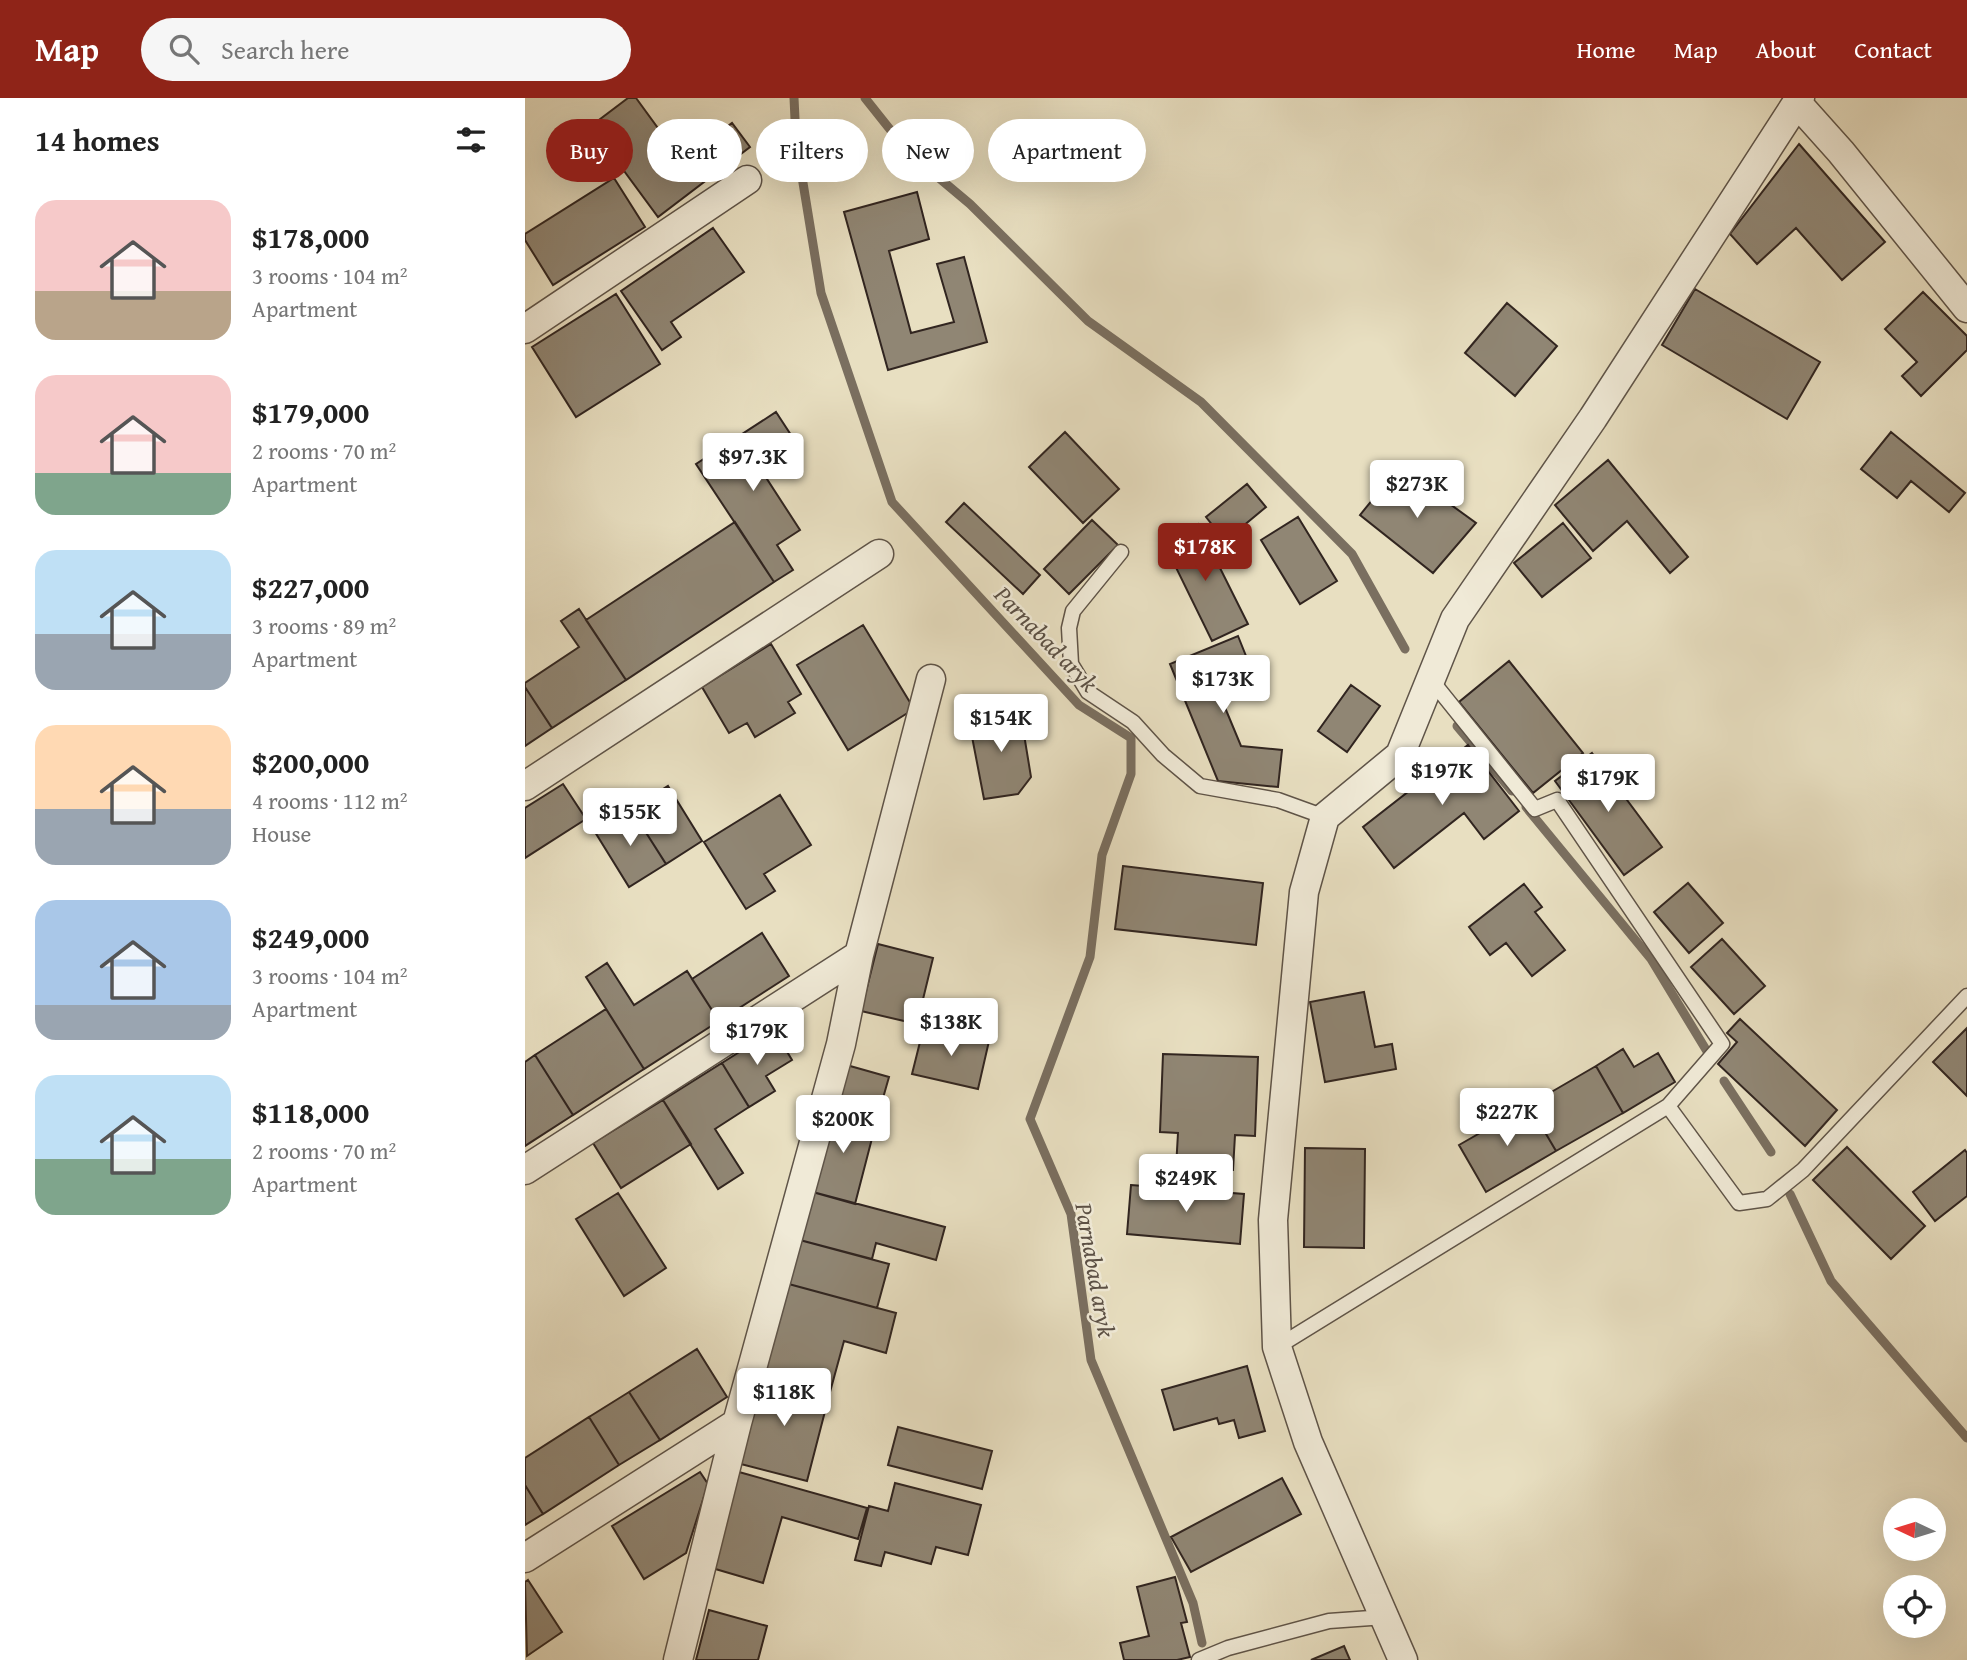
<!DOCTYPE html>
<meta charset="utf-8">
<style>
:root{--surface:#fff;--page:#f6f6f6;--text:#222;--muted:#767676;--accent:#8f2418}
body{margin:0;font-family:"Gentium Book Plus",serif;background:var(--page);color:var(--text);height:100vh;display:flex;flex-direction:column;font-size:26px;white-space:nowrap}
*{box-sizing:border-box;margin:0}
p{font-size:23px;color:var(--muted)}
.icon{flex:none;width:38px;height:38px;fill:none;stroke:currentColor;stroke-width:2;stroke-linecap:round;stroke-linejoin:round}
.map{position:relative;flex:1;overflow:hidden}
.sheet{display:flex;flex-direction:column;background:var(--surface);width:525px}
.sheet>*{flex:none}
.banner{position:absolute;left:21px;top:21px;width:665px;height:63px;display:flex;gap:14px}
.needle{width:46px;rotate:274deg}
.controls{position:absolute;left:1358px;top:1400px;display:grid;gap:14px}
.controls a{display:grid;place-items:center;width:63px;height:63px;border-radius:50%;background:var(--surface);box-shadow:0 7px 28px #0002;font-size:35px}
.price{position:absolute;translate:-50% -60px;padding:0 16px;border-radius:7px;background:#fff;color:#222;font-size:23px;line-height:46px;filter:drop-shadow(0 2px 4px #0008)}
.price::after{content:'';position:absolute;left:50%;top:42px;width:21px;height:16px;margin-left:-10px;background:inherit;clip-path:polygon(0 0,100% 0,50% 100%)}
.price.active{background:var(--accent);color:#fff}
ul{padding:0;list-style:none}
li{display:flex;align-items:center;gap:21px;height:175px;padding:0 35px}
li span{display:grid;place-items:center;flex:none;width:196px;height:140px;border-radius:21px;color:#555}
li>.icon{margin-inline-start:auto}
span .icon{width:84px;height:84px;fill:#fffc;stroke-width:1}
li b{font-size:30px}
h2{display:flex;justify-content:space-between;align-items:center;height:84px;padding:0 35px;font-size:30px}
.tag{padding:0 24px;border-radius:32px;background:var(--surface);box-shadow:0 7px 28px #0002;font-size:24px;line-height:63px}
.tag.active{background:var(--accent);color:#fff}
header{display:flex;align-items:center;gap:42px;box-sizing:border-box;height:98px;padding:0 35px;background:var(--accent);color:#fff}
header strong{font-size:33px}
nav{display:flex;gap:38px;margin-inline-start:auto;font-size:24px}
.search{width:490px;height:63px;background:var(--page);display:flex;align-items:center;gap:18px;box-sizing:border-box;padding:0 24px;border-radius:38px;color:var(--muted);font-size:26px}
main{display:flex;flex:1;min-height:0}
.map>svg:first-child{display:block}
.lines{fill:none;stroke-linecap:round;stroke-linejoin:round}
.stream{stroke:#7a6f60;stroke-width:9}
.building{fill:#908674;stroke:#312520;stroke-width:2}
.lane-casing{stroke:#5f5448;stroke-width:17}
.street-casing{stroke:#5f5448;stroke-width:31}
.lane{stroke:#f0ead7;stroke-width:14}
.street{stroke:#f0ead7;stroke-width:28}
.labels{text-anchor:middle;stroke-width:5;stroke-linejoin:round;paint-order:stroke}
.water-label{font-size:24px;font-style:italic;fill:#5b5045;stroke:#f0ead7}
</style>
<header>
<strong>Map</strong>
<div class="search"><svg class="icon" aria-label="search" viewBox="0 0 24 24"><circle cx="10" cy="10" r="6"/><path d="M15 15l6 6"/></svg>Search here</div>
<nav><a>Home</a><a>Map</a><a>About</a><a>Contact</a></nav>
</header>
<main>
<section class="sheet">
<h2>14 homes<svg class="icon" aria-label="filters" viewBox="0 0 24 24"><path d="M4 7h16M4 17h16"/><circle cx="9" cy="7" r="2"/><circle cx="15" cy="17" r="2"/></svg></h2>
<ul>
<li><span style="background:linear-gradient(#f6c9c9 65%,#b9a48a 0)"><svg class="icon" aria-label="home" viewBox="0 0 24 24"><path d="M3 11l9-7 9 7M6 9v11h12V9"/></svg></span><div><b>$178,000</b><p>3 rooms · 104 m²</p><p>Apartment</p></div></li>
<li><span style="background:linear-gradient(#f6c9c9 70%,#7fa58c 0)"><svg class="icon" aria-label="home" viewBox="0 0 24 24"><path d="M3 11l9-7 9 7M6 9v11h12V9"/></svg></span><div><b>$179,000</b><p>2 rooms · 70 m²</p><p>Apartment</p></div></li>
<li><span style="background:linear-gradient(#bfe0f5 60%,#9aa5b1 0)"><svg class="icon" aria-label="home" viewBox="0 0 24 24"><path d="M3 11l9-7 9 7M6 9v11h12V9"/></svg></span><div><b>$227,000</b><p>3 rooms · 89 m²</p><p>Apartment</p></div></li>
<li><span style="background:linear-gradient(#ffd9b3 60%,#9aa5b1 0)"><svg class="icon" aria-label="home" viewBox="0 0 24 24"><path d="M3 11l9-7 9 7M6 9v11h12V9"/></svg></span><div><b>$200,000</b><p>4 rooms · 112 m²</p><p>House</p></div></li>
<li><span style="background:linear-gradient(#a9c7e8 75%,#9aa5b1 0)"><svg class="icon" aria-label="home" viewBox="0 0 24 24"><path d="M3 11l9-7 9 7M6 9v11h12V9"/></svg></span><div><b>$249,000</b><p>3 rooms · 104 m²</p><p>Apartment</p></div></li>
<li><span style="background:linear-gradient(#bfe0f5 60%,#7fa58c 0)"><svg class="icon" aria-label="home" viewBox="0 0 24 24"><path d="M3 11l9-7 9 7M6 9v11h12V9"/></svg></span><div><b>$118,000</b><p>2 rooms · 70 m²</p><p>Apartment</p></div></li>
</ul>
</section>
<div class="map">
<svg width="1442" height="1562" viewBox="0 0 1442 1562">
<rect width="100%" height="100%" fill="#e8dfc1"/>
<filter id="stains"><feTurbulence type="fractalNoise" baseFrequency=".00286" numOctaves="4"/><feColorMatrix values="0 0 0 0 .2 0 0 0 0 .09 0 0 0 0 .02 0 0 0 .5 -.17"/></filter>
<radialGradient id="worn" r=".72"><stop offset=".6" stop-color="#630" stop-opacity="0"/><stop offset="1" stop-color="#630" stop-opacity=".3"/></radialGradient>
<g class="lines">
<path class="stream" d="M269,0L271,42L296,195L367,404L554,607L606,640V676L577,757L565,859L505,1021L546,1116L566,1262L668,1505L677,1545
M340,0L383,54L445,106L563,223L676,304L827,456L880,551
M932,628L987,693
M1001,709L1126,861L1183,955
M1199,983L1246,1054
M1265,1096L1306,1183L1442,1340"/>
</g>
<path class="building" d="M103,0H111L157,63L207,25L225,49L133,119L66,28Z
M1274,46L1360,144L1317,182L1271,130L1232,166L1205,136Z
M89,80L120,129L28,187L0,142V136Z
M392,94L404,141L364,153L386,235L429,224L412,166L439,159L462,244L363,272L319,114Z
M188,130L219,174L146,224L156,239L137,252L96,193Z
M1170,191L1295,264L1262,321L1137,247Z
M1398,194L1442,238V252L1396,298L1377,278L1392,264L1360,231Z
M91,196L135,266L51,319L7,249Z
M982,205L1032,248L990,298L940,255Z
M251,314L266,337L229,361L275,432L252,447L268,472L249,484L171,366Z
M540,334L594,391L558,425L504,369Z
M1366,334L1440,395L1424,414L1386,383L1372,400L1336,371Z
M1083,362L1163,459L1145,475L1102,423L1068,453L1030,407Z
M874,369L951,425L908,475L835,417Z
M722,386L741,409L700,443L681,419Z
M439,405L515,477L498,496L421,424Z
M773,419L812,483L775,506L736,442Z
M567,422L593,447L544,496L519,471Z
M210,424L249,484L101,582L61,522Z
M1038,425L1066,460L1017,499L989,465Z
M673,426L723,526L687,543L638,443Z
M54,511L101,582L27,630L0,589V585L54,549L36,523Z
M338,527L389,611L323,652L272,567Z
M713,538L727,573L691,588L716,648L757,652L753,689L693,683L645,566Z
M246,546L276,596L263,604L270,615L230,639L222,625L204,635L177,589Z
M984,563L1058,655L1008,695L934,604Z
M826,587L855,608L822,654L793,633Z
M0,589L27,630L0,648Z
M495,612L506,679L493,696L459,701L444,623Z
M943,647L994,713L959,741L939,715L869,770L838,729Z
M1067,655L1137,749L1099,777L1030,683Z
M38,686L61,721L0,760V710Z
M143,688L177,743L141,766L106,711Z
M255,697L286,747L239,776L250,793L221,811L179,744Z
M106,711L141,766L104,789L70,734Z
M598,768L738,785L731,847L590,831Z
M1163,785L1198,825L1164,855L1129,814Z
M999,786L1017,809L1010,814L1040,852L1007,878L981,845L965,857L944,829Z
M237,835L264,878L194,923L167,881Z
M1197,841L1240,888L1209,916L1166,869Z
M353,846L408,860L392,926L336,913Z
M82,865L109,907L162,873L194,923L119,971L61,879Z
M839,894L850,949L867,946L871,971L800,984L785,904Z
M81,911L119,971L48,1017L10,957Z
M1215,921L1312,1012L1280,1048L1193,966L1212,944L1202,935Z
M399,928L464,943L453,991L387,976Z
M1442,930V998L1408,964Z
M249,932L267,962L241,978L250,993L224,1009L197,965Z
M1098,951L1109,969L1133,955L1150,984L1098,1015L1071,968Z
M638,956L733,959L730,1038L710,1037L708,1072L651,1070L653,1035L635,1034Z
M10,957L48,1017L0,1048V964Z
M197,965L224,1009L190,1031L218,1075L193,1091L138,1002Z
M318,966L364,979L352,1021L307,1009Z
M1071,968L1098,1015L1031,1053L1004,1007Z
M138,1002L166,1046L96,1090L68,1045Z
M1004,1007L1031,1053L961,1094L934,1047Z
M307,1009L352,1021L330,1106L284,1093Z
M1322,1049L1400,1128L1366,1161L1288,1082Z
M780,1050L840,1051L839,1150L779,1149Z
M1440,1052L1442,1055V1098L1410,1123L1388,1094Z
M606,1087L719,1096L715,1146L602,1136Z
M284,1093L420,1129L411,1162L351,1145L347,1161L271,1141Z
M93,1095L141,1170L99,1198L51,1121Z
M271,1141L364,1166L352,1210L260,1185Z
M260,1185L371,1215L361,1255L319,1243L305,1294L236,1276Z
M172,1251L202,1299L135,1342L104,1294Z
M722,1268L740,1333L714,1340L709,1322L694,1326L692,1320L649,1332L637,1292Z
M236,1276L305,1294L282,1383L212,1365Z
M104,1294L135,1342L94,1367L64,1319Z
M64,1319L94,1367L18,1416L0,1387V1360Z
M373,1329L467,1353L457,1391L363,1367Z
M175,1374L183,1386L161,1455L119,1481L87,1428Z
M214,1374L342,1410L333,1441L257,1419L238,1485L187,1470Z
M757,1380L776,1416L666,1474L646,1439Z
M370,1385L456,1407L443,1457L411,1449L406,1466L360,1454L356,1468L330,1462L344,1408L363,1413Z
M0,1387L18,1416L0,1427Z
M650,1479L662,1524L656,1525L665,1559L652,1562H599L595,1545L624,1538L612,1489Z
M3,1482L37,1534L2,1558L0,1484Z
M184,1512L242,1528L233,1562H171Z
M819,1548L825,1562H786Z"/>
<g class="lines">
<g class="lane-casing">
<path id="lane" d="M596,454L548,513L544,530L546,566L563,594L608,624L638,657L675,688L753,702L800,719
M907,583L1010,711L1032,702L1197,946L1143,1008
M752,1249L1143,1008L1214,1105L1242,1101L1278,1072L1442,898
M674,1562L703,1550L804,1523L860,1519"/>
</g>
<g class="street-casing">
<path id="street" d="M1273,6L1316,54L1442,210
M0,231L222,82
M0,688L354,456
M0,1072L334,857
M0,1460L212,1325
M153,1562L212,1325L316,946L334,857L406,581
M878,1562L783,1344L752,1249L748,1122L779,794L800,719L875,657L930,521L1068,320L1275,0"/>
</g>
<use href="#lane" class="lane"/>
<use href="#street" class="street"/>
</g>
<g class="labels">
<g class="water-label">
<text transform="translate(521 541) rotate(46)" y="8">Parnabad aryk</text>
<text transform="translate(570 1172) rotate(80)" y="8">Parnabad aryk</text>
</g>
</g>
<rect width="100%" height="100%" filter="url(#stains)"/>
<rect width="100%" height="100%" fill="url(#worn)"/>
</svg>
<div class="controls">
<a><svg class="needle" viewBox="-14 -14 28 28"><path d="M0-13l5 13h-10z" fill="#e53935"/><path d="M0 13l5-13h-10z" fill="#767676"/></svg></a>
<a><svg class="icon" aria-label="locate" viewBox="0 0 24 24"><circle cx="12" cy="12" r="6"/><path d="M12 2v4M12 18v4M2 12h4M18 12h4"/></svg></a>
</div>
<b class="price" style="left:228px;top:395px">$97.3K</b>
<b class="price" style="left:892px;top:422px">$273K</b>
<b class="price active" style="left:680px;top:485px">$178K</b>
<b class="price" style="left:698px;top:617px">$173K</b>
<b class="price" style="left:476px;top:656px">$154K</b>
<b class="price" style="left:917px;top:709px">$197K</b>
<b class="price" style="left:1083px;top:716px">$179K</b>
<b class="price" style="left:105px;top:750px">$155K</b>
<b class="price" style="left:426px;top:960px">$138K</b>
<b class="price" style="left:232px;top:969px">$179K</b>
<b class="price" style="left:982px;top:1050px">$227K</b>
<b class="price" style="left:318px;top:1057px">$200K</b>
<b class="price" style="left:661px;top:1116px">$249K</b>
<b class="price" style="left:259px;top:1330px">$118K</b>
<div class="banner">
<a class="tag active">Buy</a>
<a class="tag">Rent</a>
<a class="tag">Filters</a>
<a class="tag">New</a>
<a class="tag">Apartment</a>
</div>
</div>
</main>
